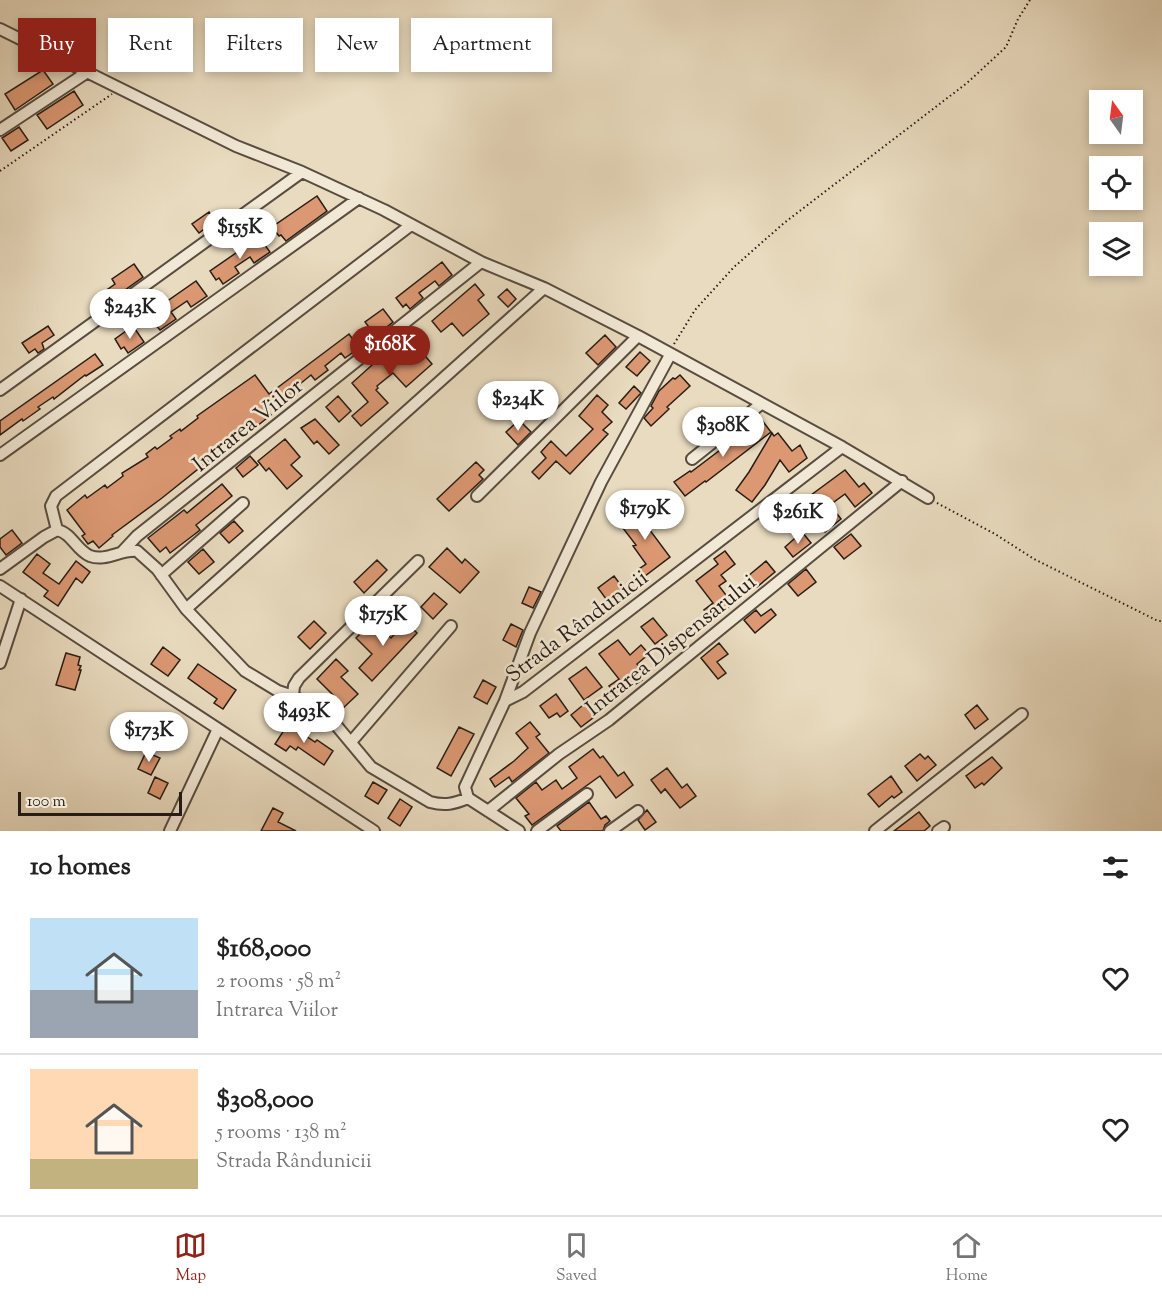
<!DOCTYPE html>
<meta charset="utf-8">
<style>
:root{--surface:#fff;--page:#f2f2f2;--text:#222;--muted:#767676;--line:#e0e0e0;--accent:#8f2418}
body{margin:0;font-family:"Sorts Mill Goudy",serif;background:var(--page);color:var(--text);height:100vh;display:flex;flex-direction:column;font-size:22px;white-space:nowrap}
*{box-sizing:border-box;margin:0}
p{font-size:20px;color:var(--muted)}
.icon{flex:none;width:33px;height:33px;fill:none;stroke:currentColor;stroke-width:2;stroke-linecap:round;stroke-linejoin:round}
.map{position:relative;height:831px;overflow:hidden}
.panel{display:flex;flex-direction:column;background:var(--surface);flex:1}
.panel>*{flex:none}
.top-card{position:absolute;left:18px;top:18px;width:600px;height:54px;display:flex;gap:12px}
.needle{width:39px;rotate:346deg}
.fabs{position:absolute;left:1089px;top:90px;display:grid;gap:12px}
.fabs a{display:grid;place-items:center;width:54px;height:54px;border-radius:0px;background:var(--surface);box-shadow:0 3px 9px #0003;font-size:30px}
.scale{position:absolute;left:18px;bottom:15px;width:164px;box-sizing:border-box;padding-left:6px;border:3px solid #281d15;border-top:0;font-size:16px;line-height:21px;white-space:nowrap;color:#281d15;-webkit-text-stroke:4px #f1e8d5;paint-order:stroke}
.price{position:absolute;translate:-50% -51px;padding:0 14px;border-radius:21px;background:#fff;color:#222;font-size:20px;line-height:39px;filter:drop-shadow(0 2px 3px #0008)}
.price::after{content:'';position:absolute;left:50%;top:36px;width:18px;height:14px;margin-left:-9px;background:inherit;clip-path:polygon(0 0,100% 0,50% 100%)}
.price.selected{background:var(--accent);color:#fff}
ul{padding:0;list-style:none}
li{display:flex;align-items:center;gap:18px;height:150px;padding:0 30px}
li+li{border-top:2px solid var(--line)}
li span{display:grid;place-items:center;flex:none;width:168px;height:120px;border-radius:0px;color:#555}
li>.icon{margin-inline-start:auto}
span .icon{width:72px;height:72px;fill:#fffc;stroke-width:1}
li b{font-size:26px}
h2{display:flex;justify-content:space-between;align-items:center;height:72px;padding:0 30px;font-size:26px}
.pill{padding:0 21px;border-radius:0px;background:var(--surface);box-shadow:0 3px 9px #0003;font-size:21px;line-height:54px}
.pill.selected{background:var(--accent);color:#fff}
.tabs{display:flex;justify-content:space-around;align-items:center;height:84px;border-top:2px solid var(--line);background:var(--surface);font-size:16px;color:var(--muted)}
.tabs a{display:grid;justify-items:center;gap:3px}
.tabs .selected{color:var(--accent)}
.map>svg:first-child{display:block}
.building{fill:#db9873;stroke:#281d15;stroke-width:1.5}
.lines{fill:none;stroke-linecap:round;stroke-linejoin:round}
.minor-casing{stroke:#584c40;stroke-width:14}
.path{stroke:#281d15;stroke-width:2;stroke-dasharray:1.5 3;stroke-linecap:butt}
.minor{stroke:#f1e8d5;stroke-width:10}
.labels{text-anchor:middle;stroke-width:5;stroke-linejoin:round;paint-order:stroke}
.street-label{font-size:22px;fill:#281d15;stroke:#f1e8d5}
</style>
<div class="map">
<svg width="1162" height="831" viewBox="0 0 1162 831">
<rect width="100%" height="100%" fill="#e9dbbf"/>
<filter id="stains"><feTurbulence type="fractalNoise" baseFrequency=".00333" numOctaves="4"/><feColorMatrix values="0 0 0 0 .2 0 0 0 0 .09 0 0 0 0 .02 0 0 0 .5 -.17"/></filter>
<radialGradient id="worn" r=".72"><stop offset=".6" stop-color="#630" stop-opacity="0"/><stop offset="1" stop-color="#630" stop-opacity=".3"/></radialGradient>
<path class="building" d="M43,70L53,84L15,110L5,94Z
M74,91L83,105L47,129L37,115Z
M19,127L28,140L11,151L2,138Z
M317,196L327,211L286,241L281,235L279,236L272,227Z
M209,212L215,221L199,233L192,224Z
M259,237L270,252L254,263L250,257L235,267L239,273L223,284L219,278L216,280L210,271Z
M442,262L452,275L439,286L435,281L419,293L423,298L410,309L406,304L403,307L396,298Z
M134,264L143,277L100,308L94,299L115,284L112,279Z
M196,281L207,296L191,307L187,301L171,312L176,319L160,330L155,324L153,326L146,316Z
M475,284L484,295L478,300L489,314L463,336L452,323L441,332L432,321Z
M507,289L516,299L508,307L498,297Z
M383,309L393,322L379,333L375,328L372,331L365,322Z
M48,326L54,335L42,343L44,349L38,353L35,349L29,353L22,343Z
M133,326L144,342L128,353L124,347L121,349L115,339Z
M349,334L359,348L345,358L341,353L325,366L328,370L315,380L311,375L295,388L299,393L285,403L281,399L266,409L271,415L257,426L253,421L238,433L241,437L227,447L223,442L210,453L213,457L162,498L112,535L113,536L99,548L93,541L88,544L82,536L85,534L67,510L85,495L87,498L105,485L107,488L123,476L122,473L148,457L146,454L155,447L157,449L172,438L170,436L180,429L181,431L198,418L197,416L255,375L269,394Z
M417,335L426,345L420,350L432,364L406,387L393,373L377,386L378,388L376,390L388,403L361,426L352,416L368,402L352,383L381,357L386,362Z
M605,335L616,347L598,365L586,353Z
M640,352L650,361L637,376L626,367Z
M95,354L103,365L86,376L85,375L54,399L53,397L38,407L40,409L23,421L22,419L0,435V421Z
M680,375L690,386L667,407L669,409L651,426L644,418L653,408L651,406L659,391L673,378L675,379Z
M634,386L641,393L626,409L619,403Z
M597,395L608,405L602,412L612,422L603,430L608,434L570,474L556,461L539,479L532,472L546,458L541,452L551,441L566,456L593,429L579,416Z
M338,396L351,411L339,422L326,407Z
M315,419L339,445L329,454L317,441L314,444L301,428Z
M761,419L771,432L706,482L705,481L685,496L674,482L690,471L691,472Z
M519,420L531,432L518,445L506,432Z
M772,433L774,436L778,433L792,451L800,445L807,458L789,472L780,460L765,485L752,502L736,490L749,472Z
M285,439L300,457L291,465L302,476L287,489L269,468L266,471L258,461Z
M250,456L258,465L243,477L236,468Z
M476,462L484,470L479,475L483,479L449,511L437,499Z
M845,470L859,487L864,483L872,493L855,507L845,494L830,505L841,519L825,532L814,519L800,530L789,516L795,512L792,509Z
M222,484L232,496L196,525L200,530L191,537L170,553L166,547L160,552L148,538L184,510L187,513Z
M640,508L650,522L646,525L670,557L645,576L639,569L646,564L633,546L636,545L619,523Z
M234,521L243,531L229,543L220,533Z
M12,530L22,543L6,555L0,547V539Z
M802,532L811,543L793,557L785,547Z
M851,534L861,546L844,559L834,547Z
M447,548L462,563L465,559L479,572L460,593L429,567Z
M203,549L214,562L199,574L188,562Z
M725,551L735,564L721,575L726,581L719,586L733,604L712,620L704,610L713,603L696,581L718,564L714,559Z
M37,554L50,564L43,573L59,584L76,561L90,572L82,583L76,578L58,606L44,596L48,591L23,572Z
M377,560L387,570L364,593L354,582Z
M766,561L775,572L757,587L748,576Z
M806,569L816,582L798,596L788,584Z
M614,576L623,588L616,593L618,596L609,603L598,588Z
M529,587L541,592L533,608L522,603Z
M434,593L447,604L433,619L421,607Z
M771,609L776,615L755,633L744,620L756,610L761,616Z
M653,618L667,635L655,644L641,627Z
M314,621L326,633L310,649L298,637Z
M373,621L391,638L406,622L417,633L372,681L359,668L372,654L356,638Z
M511,624L523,630L516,647L503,640Z
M618,640L630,655L641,645L649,654L637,664L645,674L639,677L642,680L617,696L609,686L619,679L599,654Z
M719,643L728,654L717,662L726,673L718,679L701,658Z
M163,647L180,660L168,676L151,664Z
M66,653L80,657L78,665L81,666L79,670H81L75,690L56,685Z
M336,659L348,671L341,677L358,694L341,710L329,698L333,695L317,679Z
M198,664L236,690L223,709L214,703L217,699L188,678Z
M586,667L602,687L584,700L569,679Z
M483,680L496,687L487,704L474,697Z
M556,694L568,711L560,717L557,713L549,718L540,706Z
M588,701L598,714L581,727L571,715Z
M977,705L988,719L975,729L965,715Z
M530,722L540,734L536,737L549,753L512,782L509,777L495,787L490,779L514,761L528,748L516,733Z
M288,724L315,742L317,740L333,751L324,765L298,747L296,750L290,746L286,751L275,744Z
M459,727L474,734L451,776L437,768Z
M593,749L600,758L603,756L618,776L624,772L633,785L616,798L600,776L532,825L525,816L529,814L516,798L536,782L542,790L556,780L562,789L577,778L569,767Z
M146,752L160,758L151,775L138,769Z
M920,754L925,759L928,756L936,765L917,781L905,766Z
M992,757L1002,768L984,785L982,783L975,788L966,776Z
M667,768L682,788L687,784L696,796L680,808L665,789L661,793L651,780Z
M891,776L902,792L894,798L892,796L879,807L868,794Z
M155,777L168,783L160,799L148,793Z
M373,782L387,790L378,804L365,796Z
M400,799L412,807L400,826L388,818Z
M589,802L601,819L606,816L610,821L605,825L603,831H561L557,826Z
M273,808L283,813L278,822L296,831H261Z
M647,810L656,822L645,830L638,820Z
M919,812L930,826L924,831H894Z"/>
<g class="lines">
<g class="minor-casing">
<path id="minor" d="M0,29L236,146L302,172L384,210L481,262L544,288L638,336L842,447L928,498
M0,130L86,73
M0,390L302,172
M0,455L359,198
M692,459L761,404
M477,496L638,336
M57,530L51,506L56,496L411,225
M123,551L137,536L481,262
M0,569L44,537L57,530C72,533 76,550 90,556C106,562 121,549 137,551L157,569L186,609L245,671L278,691L293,696L320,711L336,725L371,767L430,802C445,806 454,804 468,798
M161,575L243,503
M0,586L374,831
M186,609L544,288
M0,663L21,599
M293,696L294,686L299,678L418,561
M505,701L523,692L842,447
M351,742L451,626
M488,811L559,754L609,720L902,481
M170,831L218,729
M519,831L468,798L465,787L505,701L530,633L601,482L670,355
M537,831L587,794
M610,831L638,811
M875,831L1022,714
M938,831L944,827"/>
</g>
<path class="path" d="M0,171L112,94
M674,344L695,310L734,267L784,223L967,83L1006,47L1018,19L1030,0
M937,503L995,534L1034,559L1158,621H1162"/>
<use href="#minor" class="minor"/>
</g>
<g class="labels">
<g class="street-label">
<text transform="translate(247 424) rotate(-39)" y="8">Intrarea Viilor</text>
<text transform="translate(576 625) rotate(-37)" y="8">Strada Rândunicii</text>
<text transform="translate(670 644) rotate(-39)" y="8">Intrarea Dispensarului</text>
</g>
</g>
<rect width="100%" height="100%" filter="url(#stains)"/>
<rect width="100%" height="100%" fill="url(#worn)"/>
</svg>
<div class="fabs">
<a><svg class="needle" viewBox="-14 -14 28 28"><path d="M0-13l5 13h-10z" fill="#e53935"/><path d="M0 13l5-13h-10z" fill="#767676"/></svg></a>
<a><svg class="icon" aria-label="locate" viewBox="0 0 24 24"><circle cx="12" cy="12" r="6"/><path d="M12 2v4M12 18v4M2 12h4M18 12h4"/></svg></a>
<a><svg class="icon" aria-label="layers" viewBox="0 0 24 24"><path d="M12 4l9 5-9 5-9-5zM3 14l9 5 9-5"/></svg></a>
</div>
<div class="scale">100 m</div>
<b class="price" style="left:240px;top:260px">$155K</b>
<b class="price" style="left:130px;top:340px">$243K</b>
<b class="price selected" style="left:390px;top:377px">$168K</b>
<b class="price" style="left:518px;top:432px">$234K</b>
<b class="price" style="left:723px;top:458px">$308K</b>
<b class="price" style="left:645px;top:541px">$179K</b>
<b class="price" style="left:798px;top:545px">$261K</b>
<b class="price" style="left:383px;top:647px">$175K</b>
<b class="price" style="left:304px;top:744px">$493K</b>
<b class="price" style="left:149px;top:763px">$173K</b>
<div class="top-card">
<a class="pill selected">Buy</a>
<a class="pill">Rent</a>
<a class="pill">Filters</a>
<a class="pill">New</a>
<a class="pill">Apartment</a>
</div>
</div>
<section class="panel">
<h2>10 homes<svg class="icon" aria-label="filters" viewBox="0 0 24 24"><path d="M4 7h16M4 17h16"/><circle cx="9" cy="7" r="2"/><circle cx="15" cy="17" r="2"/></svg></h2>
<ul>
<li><span style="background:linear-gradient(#bfe0f5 60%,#9aa5b1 0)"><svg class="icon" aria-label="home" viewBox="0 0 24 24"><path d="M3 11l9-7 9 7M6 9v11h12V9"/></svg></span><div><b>$168,000</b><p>2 rooms · 58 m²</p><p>Intrarea Viilor</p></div><svg class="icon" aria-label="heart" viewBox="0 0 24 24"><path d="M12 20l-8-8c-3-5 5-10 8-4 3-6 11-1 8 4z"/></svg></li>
<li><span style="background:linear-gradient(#ffd9b3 75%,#c2b280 0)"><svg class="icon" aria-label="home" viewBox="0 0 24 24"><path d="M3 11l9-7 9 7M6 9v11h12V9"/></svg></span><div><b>$308,000</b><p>5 rooms · 138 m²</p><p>Strada Rândunicii</p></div><svg class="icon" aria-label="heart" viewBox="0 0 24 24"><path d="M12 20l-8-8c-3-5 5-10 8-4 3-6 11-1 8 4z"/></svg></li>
</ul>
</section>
<nav class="tabs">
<a class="selected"><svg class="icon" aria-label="map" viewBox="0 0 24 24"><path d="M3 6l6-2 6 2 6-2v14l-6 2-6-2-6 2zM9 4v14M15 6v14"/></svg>Map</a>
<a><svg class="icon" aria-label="saved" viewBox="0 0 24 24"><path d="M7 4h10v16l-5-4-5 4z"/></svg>Saved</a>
<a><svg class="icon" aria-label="home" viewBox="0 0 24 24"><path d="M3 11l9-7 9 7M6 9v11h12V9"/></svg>Home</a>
</nav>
